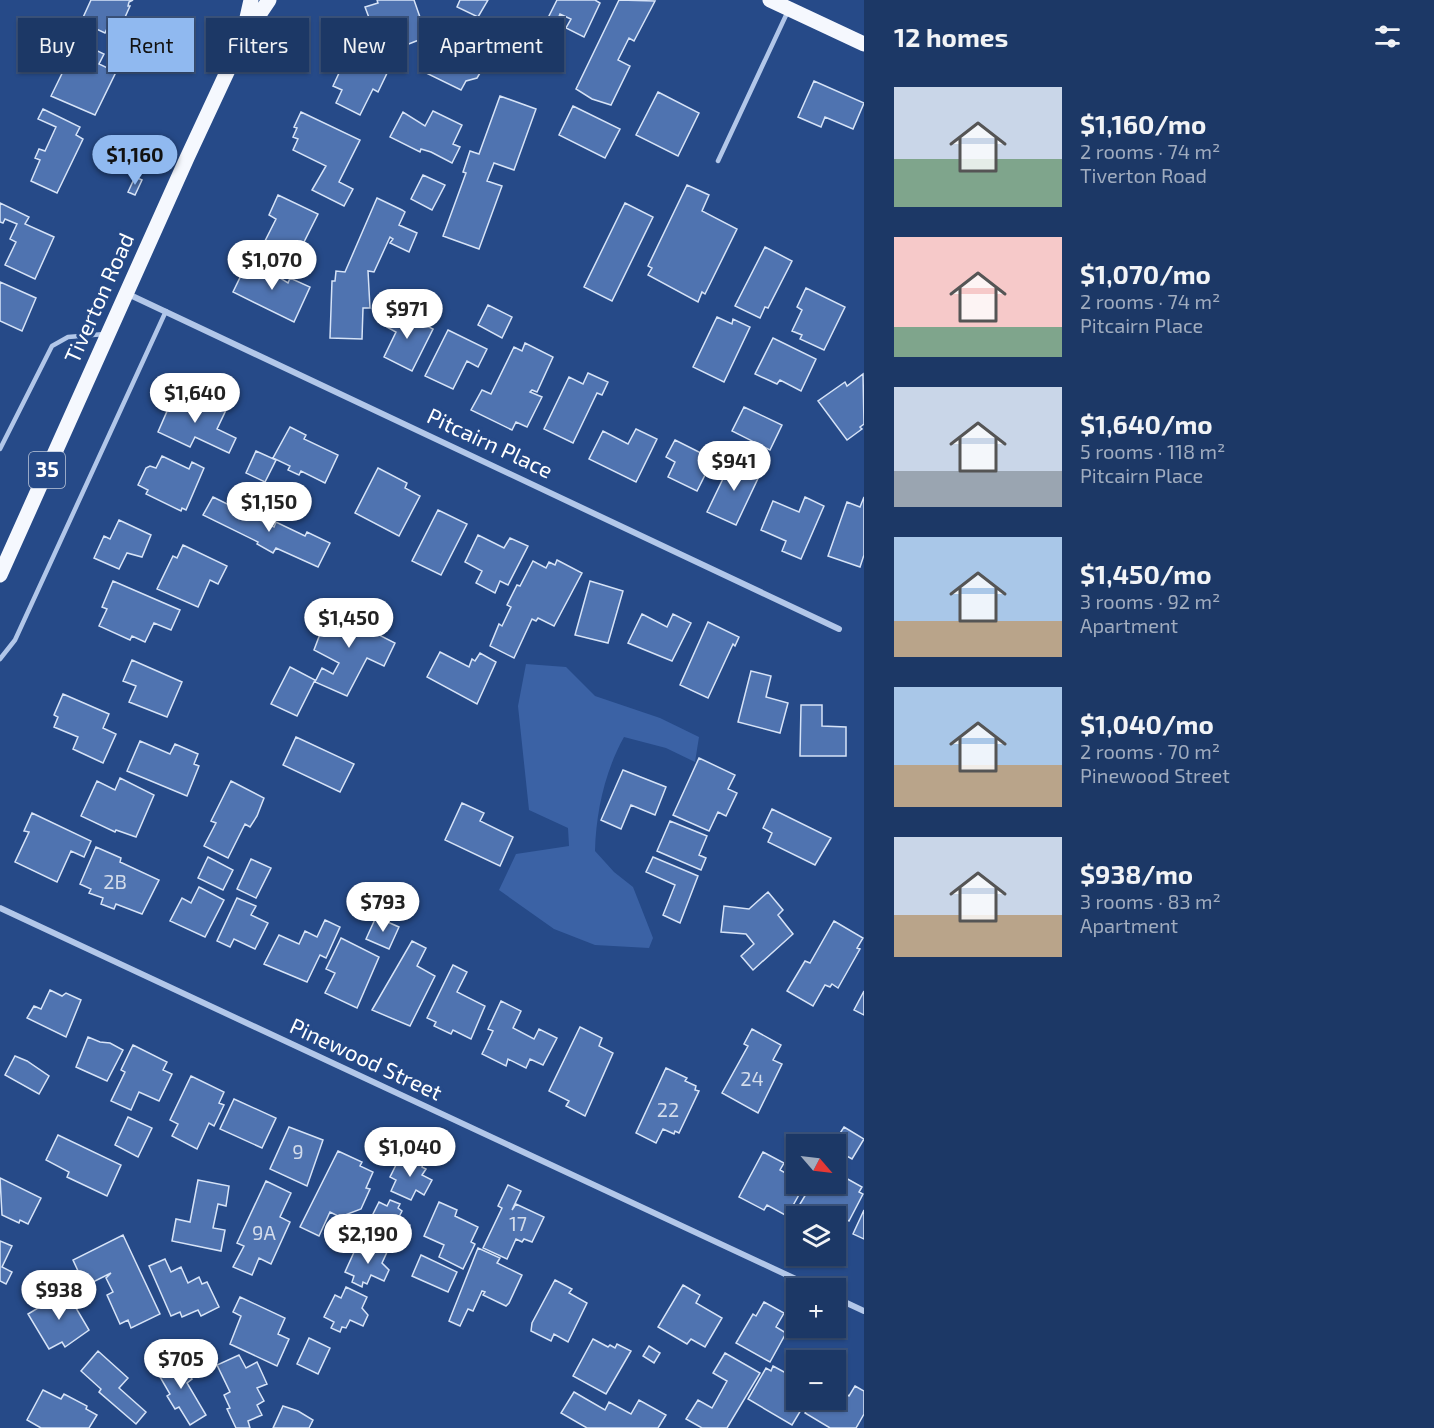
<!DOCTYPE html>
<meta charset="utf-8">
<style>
:root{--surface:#1c3866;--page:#29436f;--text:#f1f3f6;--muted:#a0acbf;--line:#3a527a;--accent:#90b9f0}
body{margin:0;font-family:"Exo 2",sans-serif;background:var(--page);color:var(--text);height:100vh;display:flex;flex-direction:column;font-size:22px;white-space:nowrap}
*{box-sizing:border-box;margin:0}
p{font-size:20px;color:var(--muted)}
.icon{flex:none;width:33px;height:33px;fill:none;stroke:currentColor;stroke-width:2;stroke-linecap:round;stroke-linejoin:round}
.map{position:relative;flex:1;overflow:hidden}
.sheet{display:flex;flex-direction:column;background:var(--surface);width:570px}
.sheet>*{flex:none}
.hud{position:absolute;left:18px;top:18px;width:570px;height:54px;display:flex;gap:12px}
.needle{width:39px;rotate:118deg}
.controls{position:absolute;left:786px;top:1134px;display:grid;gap:12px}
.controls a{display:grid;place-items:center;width:60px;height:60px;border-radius:0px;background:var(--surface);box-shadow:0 2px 4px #0004,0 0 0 2px var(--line);font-size:30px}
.price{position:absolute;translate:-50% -51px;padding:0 14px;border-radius:21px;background:#fff;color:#222;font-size:20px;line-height:39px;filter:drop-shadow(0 2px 3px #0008)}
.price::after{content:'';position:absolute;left:50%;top:36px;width:18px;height:14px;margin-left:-9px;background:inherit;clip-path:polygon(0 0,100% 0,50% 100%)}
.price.current{background:var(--accent);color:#111}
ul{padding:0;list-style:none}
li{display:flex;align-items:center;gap:18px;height:150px;padding:0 30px}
li span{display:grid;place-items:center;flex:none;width:168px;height:120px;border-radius:0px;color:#555}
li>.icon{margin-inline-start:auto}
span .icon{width:72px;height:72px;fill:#fffc;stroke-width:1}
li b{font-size:26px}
h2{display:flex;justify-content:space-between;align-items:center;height:72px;padding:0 30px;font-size:26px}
.pill{padding:0 21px;border-radius:0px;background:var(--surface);box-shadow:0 2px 4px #0004,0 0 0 2px var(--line);font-size:21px;line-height:54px}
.pill.current{background:var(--accent);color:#111}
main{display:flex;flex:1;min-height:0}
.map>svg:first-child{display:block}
.green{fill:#3b62a5}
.building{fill:#4f73b0;stroke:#d6e3f7;stroke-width:1.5}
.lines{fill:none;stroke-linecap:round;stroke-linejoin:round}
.lane{stroke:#b2c7e9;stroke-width:4.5}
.street{stroke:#b2c7e9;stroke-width:6}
.primary{stroke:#f5f8fe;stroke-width:15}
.labels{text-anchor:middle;stroke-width:6;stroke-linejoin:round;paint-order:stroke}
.number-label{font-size:20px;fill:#d3dceb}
.shield{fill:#264a88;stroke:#bec9db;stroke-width:1.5}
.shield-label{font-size:21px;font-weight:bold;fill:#fff}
.street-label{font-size:22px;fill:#fff;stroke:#264a88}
</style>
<main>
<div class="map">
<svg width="864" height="1428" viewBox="0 0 864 1428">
<rect width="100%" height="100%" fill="#264a88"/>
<path class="green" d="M526,664L566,667L595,696L660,718L699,737L695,762L666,748L624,737C605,771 596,812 595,851L614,872L633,887L653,938L649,948L595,945L554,929L499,890L516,854L569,846L568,828L529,810L518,706Z"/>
<path class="building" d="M91,0H133L129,2L128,6H130L122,24L116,21L113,26L109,24L105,33L81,22Z
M377,0H414L422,23L418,24L424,38L401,47L396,35L391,37L394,46L385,49L382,40L378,42L365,7L378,3Z
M460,0H488L478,17L457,7Z
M557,0H595L600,3L584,37L566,28L571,19L560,14L555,26L546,22Z
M619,0L655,1L634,41L629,38L618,60L630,66L611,105L592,99L576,89Z
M41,24L104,54L99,64L116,72L95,115L51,96L72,53L36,36Z
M458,26L485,39L477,56L483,68L477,78L466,81L461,90L424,72L435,48L445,53Z
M350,50L389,69L378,92L373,89L360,115L336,103L342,90L333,86L339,73L334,70L339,59L344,62Z
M814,81L864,103L853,129L825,117L821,127L798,117Z
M658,92L699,113L678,156L636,135Z
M500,96L536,109L514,170L494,163L487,181L502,186L479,249L443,236L466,173L463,172L470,151L479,154Z
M573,106L620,129L605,158L559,135Z
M43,109L80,127L76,135L83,139L57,193L31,181L40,160L35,158L39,149L45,151L56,127L38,119Z
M433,111L462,125L453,144L460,147L452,163L431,152L421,149L420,152L390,137L403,112L425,126Z
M301,112L360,140L339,182L353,189L344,206L312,190L326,166L293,150L298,139L293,137L297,128L294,127Z
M423,175L445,185L432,210L411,199Z
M135,177L142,180L135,195L128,192Z
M687,185L709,195L702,211L737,229L705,294L702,292L698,302L648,275L652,268L648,266Z
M278,195L318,214L295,260L263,245L276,219L269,215Z
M377,198L402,210L405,212L399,225L417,233L409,252L390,243L393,239L390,237L374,272L368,271L370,308H363L362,339L330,338L332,281H335L336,271L345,272Z
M0,203L29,217L25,224L54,237L35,279L5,265L16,242L10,239L17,224L5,219L3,223L0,222Z
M625,203L653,217L612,301L584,287Z
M765,247L792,261L768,308L765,307L760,318L735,306Z
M249,259L288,283L290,278L310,287L294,322L233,292Z
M0,282L36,298L22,331L0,321Z
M806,288L845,307L824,350L800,339L802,335L792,331L802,310L797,307Z
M488,305L512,317L502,338L478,325Z
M394,309L433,329L412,371L384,357L396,332L385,326Z
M717,317L732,324L733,319L750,327L724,382L693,367Z
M448,330L487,349L478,367L467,361L453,389L425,376Z
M773,338L816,359L801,391L780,380L777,384L755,374Z
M525,343L553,357L537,392L532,390L530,392L542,397L527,427L516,422L512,430L471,410L482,390L491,394L514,347L522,351Z
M588,373L608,382L602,395L597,393L573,443L544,429L569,377L583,384Z
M863,374L864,424L860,427L862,429L847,440L818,401L845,382L847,386Z
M175,393L204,407L208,401L226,410L217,429L236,438L229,453L195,437L190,447L158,432Z
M744,407L782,425L770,450L732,431Z
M290,427L306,435L304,439L338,455L325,483L301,471L299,475L288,470L290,466L273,458Z
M636,429L657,439L636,482L589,459L603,431L628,444Z
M675,440L713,459L697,491L668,477L675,462L666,457Z
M256,451L276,460L265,482L246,473Z
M162,456L189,469L192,462L204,468L186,510L182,508L181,511L146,494L148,490L138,485L146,468L150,466L156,468Z
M733,458L761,472L736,525L707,512Z
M378,468L407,483L405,488L420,496L399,536L355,513Z
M213,497L274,527L276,522L305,536L307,532L330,543L318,567L276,548L273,553L257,544L258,542L203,515Z
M805,497L824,506L801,559L782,551L786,541L761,530L773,501L799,512Z
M864,497V555L860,567L828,556L847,502L860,507Z
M438,510L467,524L441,575L412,561Z
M119,520L151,535L142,557L127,553L119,569L94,558L104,536L110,539Z
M478,535L504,548L510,538L528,546L508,585L500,581L495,593L476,583L482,571L465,562Z
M183,545L227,566L218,584L210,580L198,607L157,589L173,556L177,558Z
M557,560L582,573L554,626L538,618L536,621L532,619L514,658L490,646L499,624L502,626L511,607L507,605L517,585L520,586L533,561L546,568L549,562L555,565Z
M113,581L180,610L171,630L154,623L145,642L132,636L130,640L99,626L107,609L102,607Z
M590,581L623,591L608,643L575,635Z
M335,607L382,630L379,635L395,643L384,666L367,658L347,696L315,682L322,668L333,674L339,663L314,650L323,626L325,627L327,623L324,621L329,611L333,612Z
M642,614L667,627L673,614L691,623L672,661L628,643Z
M708,622L739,637L735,646L733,644L708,698L680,685Z
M440,652L469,667L472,659L475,661L480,653L496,662L477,704L427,677Z
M132,660L182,682L167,717L129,702L136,686L123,681Z
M290,667L315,680L297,716L271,704Z
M751,671L771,676L766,697L788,703L780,733L738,722Z
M63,694L109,714L103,728L116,734L103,763L73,749L78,737L54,727L58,717L54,715Z
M801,705H822V726L846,727V756H800Z
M296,737L354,764L340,792L283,765Z
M140,741L170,754L175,744L198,754L194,764L199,766L187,796L127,771Z
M699,758L735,775L728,789L737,793L726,816L718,812L709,831L673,815Z
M623,770L666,787L655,815L631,805L621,829L601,820Z
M120,778L154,795L136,837L116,830L115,832L81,816L97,781L115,790Z
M231,781L264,798L257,816L250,827L245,824L228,858L204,846L216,823L211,821Z
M462,803L484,813L480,821L513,837L500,866L445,840Z
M772,809L831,838L815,865L768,842L772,833L763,828Z
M32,813L91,841L84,857L71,851L57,882L15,862L29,832L24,831Z
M670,821L707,836L699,855L706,858L701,870L657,851Z
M96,847L121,858L120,862L159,880L142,914L116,904L114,909L101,904L103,898L89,893L91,889L80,884Z
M208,857L233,870L223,890L198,878Z
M653,857L698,876L680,923L663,915L675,885L646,872Z
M251,859L271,868L256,898L237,889Z
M199,887L224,900L205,937L170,921L182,898L191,903Z
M768,892L783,910L778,915L793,934L753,970L741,956L754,944L746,934L721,932L724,906L749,909Z
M237,898L256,906L251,915L268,923L255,949L234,939L230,947L217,941Z
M376,917L399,927L389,949L366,939Z
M325,920L340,927L326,958L320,955L307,982L264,964L279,935L299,944L305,931L317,937Z
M834,921L863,938L857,948L860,949L838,988L832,984L830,987L825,985L813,1006L787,991L805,961L810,963Z
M341,938L379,957L357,1008L325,993L335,973L326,969Z
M412,941L426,948L417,966L435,976L410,1026L372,1010Z
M453,965L467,972L457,992L485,1006L471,1039L453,1030L451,1034L434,1026L436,1022L427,1018Z
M50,990L62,996L66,993L81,1000L66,1037L27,1018L34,1006L41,1009Z
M864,991V1015L854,1010Z
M501,1001L521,1011L513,1028L534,1039L539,1029L557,1038L543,1065L530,1059L526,1068L508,1059L506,1066L482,1054L493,1031L488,1029Z
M580,1027L602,1038L599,1046L613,1053L585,1116L566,1106L569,1101L549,1091Z
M752,1029L781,1045L773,1060L782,1064L758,1113L722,1093L748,1046L744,1044Z
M88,1037L100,1042L110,1043L123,1050L107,1081L76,1067Z
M133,1045L167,1062L163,1070L172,1074L159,1101L139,1092L131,1110L111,1101L125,1072L121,1070Z
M15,1056L27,1061L49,1076L39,1094L5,1075Z
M666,1068L687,1078L685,1081L696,1086L695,1090L699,1091L679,1133L675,1131L674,1134L663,1129L656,1143L636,1133Z
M191,1076L224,1092L219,1103L224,1105L214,1126L209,1123L197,1149L172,1136L178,1124L170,1120Z
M234,1099L276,1118L262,1148L220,1129Z
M128,1117L152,1128L138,1157L115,1145Z
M289,1127L323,1140L307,1186L270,1169Z
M844,1127L864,1139L852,1159L836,1150L833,1144Z
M58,1135L121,1165L107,1196L67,1177L69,1172L46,1160Z
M338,1151L362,1162L360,1166L373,1172L366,1188L370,1189L361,1209L340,1217L330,1212L319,1236L300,1227Z
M763,1152L784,1163L780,1170L796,1179V1184H805L787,1216L767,1205L764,1210L739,1197Z
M413,1155L424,1161L422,1167L426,1169L422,1175L432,1180L424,1195L416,1190L411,1200L391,1191L396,1180L390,1177L400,1157L409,1161Z
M844,1177L862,1187L859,1192L863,1194L849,1221L842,1217L836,1228V1216H810L797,1209L812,1184H836V1180L842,1183Z
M0,1178L41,1198L28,1224L20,1220L19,1223L2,1215Z
M198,1180L229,1186L226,1206L218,1204L213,1228L225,1230L221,1251L172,1241L176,1219L190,1222Z
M266,1181L291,1193L280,1217L290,1222L271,1264L259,1258L252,1275L233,1267L244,1246L237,1243Z
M508,1185L521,1191L512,1210L516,1204L544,1217L532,1242L524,1239L522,1242L516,1239L507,1259L483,1248L502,1208L498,1206Z
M390,1200L400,1204L398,1208L402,1211L398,1219L410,1225L404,1239L396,1235L391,1245L370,1236L375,1225L369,1222L379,1202L387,1206Z
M439,1202L457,1210L455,1216L478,1227L471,1242L475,1244L463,1269L439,1257L444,1245L424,1236Z
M864,1210V1239L853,1234Z
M123,1235L160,1314L131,1328L128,1320L120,1324L107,1295L113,1292L106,1278L111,1273L85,1286L73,1260Z
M0,1241L12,1246L2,1267L12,1272L6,1284L0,1281Z
M366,1242L387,1252L382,1263L389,1270L384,1281L371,1275L367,1284L363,1282L362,1287L352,1282L354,1276L345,1272L355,1250L361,1253Z
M478,1248L500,1258L497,1263L522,1275L509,1303L506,1306L483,1295L485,1292L482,1291L473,1311L468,1309L460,1326L449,1321Z
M421,1255L457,1272L448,1292L412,1276Z
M165,1259L171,1272L181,1267L188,1283L199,1277L202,1284L207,1282L219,1307L201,1316L198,1310L182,1317L180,1312L171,1316L149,1266Z
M555,1280L572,1289L569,1293L587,1303L568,1342L554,1334L551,1341L531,1331L532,1323Z
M683,1285L700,1295L696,1303L722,1318L705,1347L691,1339L687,1344L658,1327Z
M346,1287L367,1297L362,1308L368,1315L363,1326L350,1320L346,1328L342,1327L340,1332L331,1328L334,1322L324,1317L335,1295L341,1298Z
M66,1291L89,1330L65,1347L62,1342L49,1349L28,1314Z
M240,1297L285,1318L278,1334L289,1339L277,1366L230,1344L241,1316L233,1312Z
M764,1302L784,1313L776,1327L786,1333L770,1362L736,1343L753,1314L756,1316Z
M309,1338L330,1348L318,1374L297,1364Z
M593,1339L608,1347L610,1345L615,1348L617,1344L631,1351L606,1394L573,1376Z
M649,1346L660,1353L654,1363L643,1356Z
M98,1351L128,1378L119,1388L146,1412L136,1424L99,1392L101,1389L81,1371Z
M725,1353L760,1373L727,1428H702L686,1419L698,1400L712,1408L727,1381L713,1373Z
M239,1355L246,1368L257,1362L267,1384L257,1388L264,1401L257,1405L262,1415L248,1421L250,1428H236L227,1409L230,1408L224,1395L230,1392L217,1365Z
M178,1356L192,1379L187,1383L206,1415L190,1425L179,1407L175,1409L167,1396L170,1394L156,1370Z
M773,1366L795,1378L796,1375V1400H807L792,1425L748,1399L766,1368L771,1371Z
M855,1386L864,1391V1414L856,1428H830L805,1413L813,1400H836V1388L849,1396Z
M43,1390L61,1399L64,1394L87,1406L86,1409L97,1415L89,1428H41L27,1420Z
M574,1392L605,1410L609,1402L631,1414L639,1400L666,1415L658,1428H587L561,1413Z
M283,1406L298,1411L313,1420L309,1428H273Z"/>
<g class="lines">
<path class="lane" d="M718,161L788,11
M0,449L52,346L68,337L105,334
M0,659L15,640L166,311"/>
<path class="street" d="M128,294L839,629
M0,908L815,1288
M836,1298L864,1311"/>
<path class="primary" d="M770,0L864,44
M244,31L251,0
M0,575L187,158L242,40L269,0"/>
</g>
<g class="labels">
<g class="number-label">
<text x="115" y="889">2B</text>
<text x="752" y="1086">24</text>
<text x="668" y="1117">22</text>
<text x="298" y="1159">9</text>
<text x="518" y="1231">17</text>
<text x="264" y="1240">9A</text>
</g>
<rect class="shield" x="29" y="452" width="36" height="36" rx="4.5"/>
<g class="shield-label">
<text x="47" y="477">35</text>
</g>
<g class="street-label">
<text transform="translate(99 298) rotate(-66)" y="8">Tiverton Road</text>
<text transform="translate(490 443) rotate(25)" y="8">Pitcairn Place</text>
<text transform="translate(366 1059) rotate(25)" y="8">Pinewood Street</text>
</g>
</g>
</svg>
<div class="controls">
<a><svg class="needle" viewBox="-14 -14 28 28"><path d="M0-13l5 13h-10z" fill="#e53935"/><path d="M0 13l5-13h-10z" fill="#a0acbf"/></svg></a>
<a><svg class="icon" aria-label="layers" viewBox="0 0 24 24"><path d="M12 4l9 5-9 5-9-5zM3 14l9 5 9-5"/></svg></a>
<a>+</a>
<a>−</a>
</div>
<b class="price current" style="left:135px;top:186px">$1,160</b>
<b class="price" style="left:272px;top:291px">$1,070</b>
<b class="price" style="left:407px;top:340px">$971</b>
<b class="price" style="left:195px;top:424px">$1,640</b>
<b class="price" style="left:734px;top:492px">$941</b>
<b class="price" style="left:269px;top:533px">$1,150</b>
<b class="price" style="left:349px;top:649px">$1,450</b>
<b class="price" style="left:383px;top:933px">$793</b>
<b class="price" style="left:410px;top:1178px">$1,040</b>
<b class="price" style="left:368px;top:1265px">$2,190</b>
<b class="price" style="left:59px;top:1321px">$938</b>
<b class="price" style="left:181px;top:1390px">$705</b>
<div class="hud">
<a class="pill">Buy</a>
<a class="pill current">Rent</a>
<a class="pill">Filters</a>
<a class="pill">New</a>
<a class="pill">Apartment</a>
</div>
</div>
<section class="sheet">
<h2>12 homes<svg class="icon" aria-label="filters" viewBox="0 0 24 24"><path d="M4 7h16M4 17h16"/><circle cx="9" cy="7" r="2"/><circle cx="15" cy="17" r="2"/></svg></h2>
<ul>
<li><span style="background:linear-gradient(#c9d6e8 60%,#7fa58c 0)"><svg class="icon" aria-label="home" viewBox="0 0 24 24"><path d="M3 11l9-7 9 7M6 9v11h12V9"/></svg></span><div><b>$1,160/mo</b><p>2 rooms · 74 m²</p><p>Tiverton Road</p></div></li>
<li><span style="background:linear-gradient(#f6c9c9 75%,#7fa58c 0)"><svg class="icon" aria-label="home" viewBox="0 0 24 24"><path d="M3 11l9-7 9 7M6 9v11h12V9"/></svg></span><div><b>$1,070/mo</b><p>2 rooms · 74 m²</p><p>Pitcairn Place</p></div></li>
<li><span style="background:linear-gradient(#c9d6e8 70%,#9aa5b1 0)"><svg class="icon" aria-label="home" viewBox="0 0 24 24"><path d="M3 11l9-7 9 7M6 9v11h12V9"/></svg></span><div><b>$1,640/mo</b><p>5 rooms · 118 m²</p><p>Pitcairn Place</p></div></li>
<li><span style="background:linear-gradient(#a9c7e8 70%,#b9a48a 0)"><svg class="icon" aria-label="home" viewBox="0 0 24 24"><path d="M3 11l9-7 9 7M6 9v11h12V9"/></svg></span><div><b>$1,450/mo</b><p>3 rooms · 92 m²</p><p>Apartment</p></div></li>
<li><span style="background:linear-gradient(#a9c7e8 65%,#b9a48a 0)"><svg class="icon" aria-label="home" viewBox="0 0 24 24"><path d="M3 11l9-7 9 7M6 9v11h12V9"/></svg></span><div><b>$1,040/mo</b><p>2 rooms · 70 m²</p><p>Pinewood Street</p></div></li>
<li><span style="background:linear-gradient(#c9d6e8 65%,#b9a48a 0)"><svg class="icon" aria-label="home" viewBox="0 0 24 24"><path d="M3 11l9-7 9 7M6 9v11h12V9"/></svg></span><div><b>$938/mo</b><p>3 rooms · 83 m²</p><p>Apartment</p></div></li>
</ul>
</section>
</main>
